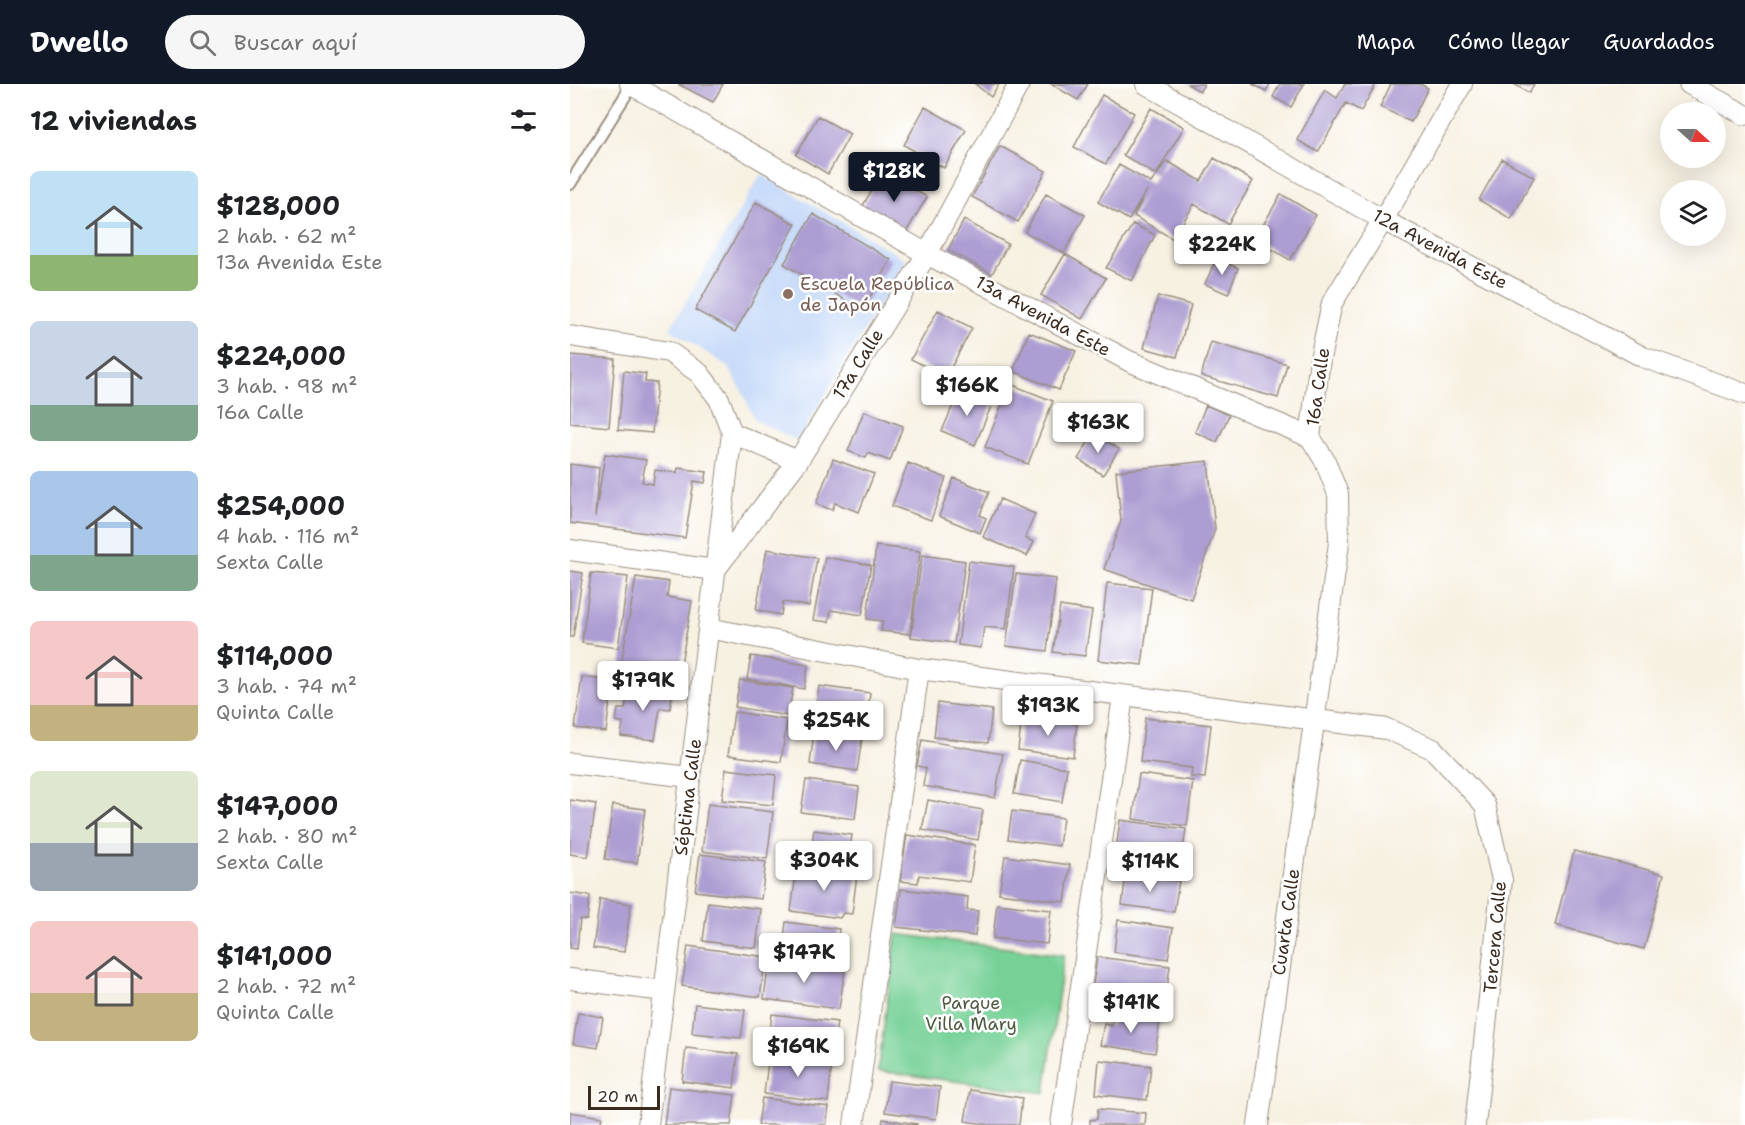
<!DOCTYPE html>
<html lang="es">
<meta charset="utf-8">
<style>
:root{--surface:#fff;--page:#f6f6f6;--text:#202124;--muted:#757577;--accent:#111827}
body{margin:0;font-family:"Shantell Sans",sans-serif;background:var(--page);color:var(--text);height:100vh;display:flex;flex-direction:column;font-size:22px;white-space:nowrap}
*{box-sizing:border-box;margin:0}
p{font-size:20px;color:var(--muted)}
.icon{flex:none;width:33px;height:33px;fill:none;stroke:currentColor;stroke-width:2;stroke-linecap:round;stroke-linejoin:round}
.map{position:relative;flex:1;overflow:hidden}
.side{display:flex;flex-direction:column;background:var(--surface);width:570px}
.side>*{flex:none}
.needle{width:39px;rotate:111deg}
.buttons{position:absolute;left:1090px;top:18px;display:grid;gap:12px}
.buttons a{display:grid;place-items:center;width:66px;height:66px;border-radius:50%;background:var(--surface);box-shadow:0 6px 24px #0002;font-size:30px}
.scale{position:absolute;left:18px;bottom:15px;width:72px;box-sizing:border-box;padding-left:6px;border:3px solid #3b2a1e;border-top:0;font-size:16px;line-height:21px;white-space:nowrap;color:#3b2a1e;-webkit-text-stroke:4px #fff;paint-order:stroke}
.price{position:absolute;translate:-50% -51px;padding:0 14px;border-radius:6px;background:#fff;color:#222;font-size:20px;line-height:39px;filter:drop-shadow(0 2px 3px #0008)}
.price::after{content:'';position:absolute;left:50%;top:36px;width:18px;height:14px;margin-left:-9px;background:inherit;clip-path:polygon(0 0,100% 0,50% 100%)}
.price.current{background:var(--accent);color:#fff}
ul{padding:0;list-style:none}
li{display:flex;align-items:center;gap:18px;height:150px;padding:0 30px}
li span{display:grid;place-items:center;flex:none;width:168px;height:120px;border-radius:9px;color:#555}
li>.icon{margin-inline-start:auto}
span .icon{width:72px;height:72px;fill:#fffc;stroke-width:1}
li b{font-size:26px}
h2{display:flex;justify-content:space-between;align-items:center;height:72px;padding:0 30px;font-size:26px}
header{display:flex;align-items:center;gap:36px;box-sizing:border-box;height:84px;padding:0 30px;background:var(--accent);color:#fff}
header strong{font-size:28px}
nav{display:flex;gap:33px;margin-inline-start:auto;font-size:21px}
.search{width:420px;height:54px;background:var(--page);display:flex;align-items:center;gap:15px;box-sizing:border-box;padding:0 21px;border-radius:33px;color:var(--muted);font-size:22px}
main{display:flex;flex:1;min-height:0}
.map>svg:first-child{display:block}
.built{fill:#c9dcf9}
.green{fill:#77d197;stroke:#597e5a;stroke-width:1.5}
.building{fill:#ac9dd2}
.lines{fill:none;stroke-linecap:round;stroke-linejoin:round}
.lane-casing{stroke:#998e80;stroke-width:14}
.street-casing{stroke:#998e80;stroke-width:22}
.lane{stroke:#fff;stroke-width:10}
.street{stroke:#fff;stroke-width:20}
.education-dot{fill:#8d6e63;stroke:#fff;stroke-width:2}
.labels{text-anchor:middle;stroke-width:5;stroke-linejoin:round;paint-order:stroke}
.street-label{font-size:18px;fill:#3b2a1e;stroke:#fff}
.education-label{font-size:18px;fill:#785e54;stroke:#fff;text-anchor:start}
.park-label{font-size:18px;fill:#4d5c42;stroke:#fff}
</style>
<header>
<strong>Dwello</strong>
<div class="search"><svg class="icon" aria-label="search" viewBox="0 0 24 24"><circle cx="10" cy="10" r="6"/><path d="M15 15l6 6"/></svg>Buscar aquí</div>
<nav><a>Mapa</a><a>Cómo llegar</a><a>Guardados</a></nav>
</header>
<main>
<section class="side">
<h2>12 viviendas<svg class="icon" aria-label="filters" viewBox="0 0 24 24"><path d="M4 7h16M4 17h16"/><circle cx="9" cy="7" r="2"/><circle cx="15" cy="17" r="2"/></svg></h2>
<ul>
<li><span style="background:linear-gradient(#bfe0f5 70%,#8fb573 0)"><svg class="icon" aria-label="home" viewBox="0 0 24 24"><path d="M3 11l9-7 9 7M6 9v11h12V9"/></svg></span><div><b>$128,000</b><p>2 hab. · 62 m²</p><p>13a Avenida Este</p></div></li>
<li><span style="background:linear-gradient(#c9d6e8 70%,#7fa58c 0)"><svg class="icon" aria-label="home" viewBox="0 0 24 24"><path d="M3 11l9-7 9 7M6 9v11h12V9"/></svg></span><div><b>$224,000</b><p>3 hab. · 98 m²</p><p>16a Calle</p></div></li>
<li><span style="background:linear-gradient(#a9c7e8 70%,#7fa58c 0)"><svg class="icon" aria-label="home" viewBox="0 0 24 24"><path d="M3 11l9-7 9 7M6 9v11h12V9"/></svg></span><div><b>$254,000</b><p>4 hab. · 116 m²</p><p>Sexta Calle</p></div></li>
<li><span style="background:linear-gradient(#f6c9c9 70%,#c2b280 0)"><svg class="icon" aria-label="home" viewBox="0 0 24 24"><path d="M3 11l9-7 9 7M6 9v11h12V9"/></svg></span><div><b>$114,000</b><p>3 hab. · 74 m²</p><p>Quinta Calle</p></div></li>
<li><span style="background:linear-gradient(#dfe7d0 60%,#9aa5b1 0)"><svg class="icon" aria-label="home" viewBox="0 0 24 24"><path d="M3 11l9-7 9 7M6 9v11h12V9"/></svg></span><div><b>$147,000</b><p>2 hab. · 80 m²</p><p>Sexta Calle</p></div></li>
<li><span style="background:linear-gradient(#f6c9c9 60%,#c2b280 0)"><svg class="icon" aria-label="home" viewBox="0 0 24 24"><path d="M3 11l9-7 9 7M6 9v11h12V9"/></svg></span><div><b>$141,000</b><p>2 hab. · 72 m²</p><p>Quinta Calle</p></div></li>
</ul>
</section>
<div class="map">
<svg width="1175" height="1041" viewBox="0 0 1175 1041">
<rect width="100%" height="100%" fill="#fff"/>
<filter id="ink" filterUnits="userSpaceOnUse"><feTurbulence type="fractalNoise" baseFrequency=".0167" numOctaves="2"/><feDisplacementMap in="SourceGraphic" scale="12" xChannelSelector="R" yChannelSelector="G"/><feConvolveMatrix kernelMatrix="1 2 1 2 8 2 1 2 1" color-interpolation-filters="sRGB"/></filter>
<filter id="wash" filterUnits="userSpaceOnUse"><feTurbulence type="fractalNoise" baseFrequency=".008" numOctaves="4" result="noise"/><feDisplacementMap in="SourceGraphic" scale="24" xChannelSelector="R" yChannelSelector="G"/><feGaussianBlur stdDeviation="1.35" result="paint"/><feColorMatrix in="noise" values="0 0 0 0 0 0 0 0 0 0 0 0 0 0 0 0 0 1.4 0 .05"/><feComposite in="paint" operator="in"/></filter>
<g filter="url(#wash)">
<rect width="100%" height="100%" fill="#f7f1e2"/>
<path class="built" d="M191,90L336,176L228,357L185,336L171,305L157,282L100,245Z"/>
<path class="green" d="M326,850L494,871L475,1009L308,987Z"/>
<g id="blocks">
<path class="building" d="M108,0H153L143,18Z
M405,0H429L421,13Z
M481,0H518L508,16Z
M617,0H634L630,7Z
M682,0H700L696,7Z
M710,0H734L721,23L703,13Z
M775,0H806L791,27L776,19L748,68L727,56L755,6L767,14Z
M821,0H850L858,4L841,38L810,23Z
M944,0H964L959,9Z
M532,11L564,29L536,80L504,63Z
M355,23L396,46L374,84L334,61Z
M581,24L614,43L586,91L553,71Z
M248,32L280,50L258,90L226,71Z
M430,62L476,87L448,138L402,113Z
M644,74L683,97L658,140L624,120L603,155L564,132L577,106L559,136L528,118L549,81L581,99L597,77L631,97Z
M932,75L964,93L941,135L909,116Z
M312,88L357,113L335,150L291,125Z
M476,110L515,131L494,169L455,148Z
M711,110L746,131L720,176L685,155Z
M186,118L226,140L165,248L125,226Z
M243,130L321,176L292,226L214,180Z
M394,136L438,160L422,190L378,166Z
M563,140L585,151L562,197L536,184Z
M495,170L536,194L512,235L471,211Z
M646,175L668,184L658,210L635,200Z
M588,212L621,221L607,273L574,264Z
M368,226L402,244L376,293L341,275Z
M459,248L506,267L489,306L443,287Z
M641,258L717,280L708,314L631,292Z
M1,271L45,275L39,343L0,339Z
M54,287L76,290L75,298L87,299L82,349L48,346Z
M440,300L483,317L458,380L415,363Z
M390,305L422,320L405,361L372,347Z
M636,321L659,331L647,358L625,348Z
M294,327L333,342L320,377L298,369L296,374L278,367Z
M524,349L549,365L533,391L508,375Z
M35,370L76,376L72,398L83,400L85,386L107,389L108,384L137,388L135,399L124,397L115,454L0,439V380L29,384L25,433Z
M263,375L304,390L289,428L265,419L262,426L246,420Z
M638,377L645,445L621,515L534,485L551,437L546,387Z
M338,379L376,394L361,436L322,422Z
M384,394L419,408L410,431L416,434L410,449L369,432Z
M430,415L465,430L455,454L464,458L457,472L413,453Z
M306,462L350,467L340,550L311,547L313,537L297,535Z
M197,465L247,474L239,522L213,518L211,531L186,526Z
M352,471L395,477L384,559L341,553Z
M255,473L301,481L292,531L261,526L259,538L243,536Z
M399,477L444,483L436,545L414,543L411,564L388,561Z
M0,487L13,489L3,553H0Z
M21,489L58,493L48,564L12,559Z
M446,490L486,495L477,567L436,562Z
M66,493L99,498L97,513L122,517L109,591L51,581Z
M537,499L582,504L572,581L528,576Z
M490,522L522,527L515,572L483,568Z
M181,572L238,581L234,605L177,595Z
M12,593L43,597L36,648L5,644Z
M170,596L223,604L218,632L165,623Z
M59,601L103,607L100,625L90,624L85,656L51,652L53,639L46,638L48,625H55Z
M249,602L300,609L296,641L245,634Z
M368,619L422,626L418,659L364,653Z
M164,628L217,636L211,678L158,671Z
M452,633L507,640L503,673L448,666Z
M575,634L641,641L635,694L621,693L622,684L570,678Z
M244,649L292,655L287,687L240,680Z
M352,656L433,670L425,714L353,702L356,684L347,682Z
M450,676L497,684L492,718L444,710Z
M156,685L206,691L203,721L152,716Z
M569,690L623,697L617,742L563,735Z
M236,696L289,703L285,735L231,728Z
M0,716L26,720L18,773L0,770Z
M358,716L413,726L408,756L352,746Z
M138,720L203,728L197,775L132,767Z
M43,721L75,725L67,779L35,775Z
M442,727L493,734L489,762L438,755Z
M550,736L616,745L611,781L569,776L565,784L544,781Z
M244,746L282,751L277,784L239,778Z
M337,751L405,761L400,798L349,791L348,799L330,797Z
M1004,767L1094,790L1074,865L985,841Z
M130,770L196,778L191,815L125,807Z
M435,772L500,781L495,818L429,809Z
M227,782L287,790L282,830L273,829L270,834L221,827Z
M556,790L609,797L604,828L552,821Z
M331,805L398,813L397,826L408,827L405,852L326,843Z
M0,809L20,812L17,836L10,835L7,865L0,864Z
M30,815L61,820L54,868L23,864Z
M138,818L191,825L186,864L133,857Z
M427,820L481,826L477,860L423,854Z
M548,836L603,844L598,875L544,868Z
M216,838L269,845L265,875L212,869Z
M118,862L196,873L190,913L112,902Z
M527,873L600,882L594,927L521,917Z
M199,875L275,886L269,925L194,915Z
M125,920L175,926L171,954L122,949Z
M8,929L33,933L28,964L3,960Z
M202,930L267,938L262,972L198,963Z
M544,930L590,937L585,969L530,961L534,940L542,942Z
M116,964L168,970L164,1004L112,997Z
M199,970L262,978L258,1018L194,1010Z
M529,976L581,982L577,1016L526,1010Z
M319,997L370,1003L366,1035L315,1028Z
M99,1003L165,1011L161,1041H94Z
M400,1006L452,1014L449,1041H420L395,1037Z
M192,1014L259,1023L256,1041H188Z
M528,1025L576,1029L575,1041H520V1036L527,1035Z
M0,1028L32,1033L30,1041H0Z
M313,1035L347,1040V1041H312Z"/>
</g>
</g>
<g filter="url(#ink)">
<use href="#blocks" fill-opacity="0" stroke="#998e80" stroke-width="1.5"/>
<g class="lines">
<g class="lane-casing">
<path id="lane" d="M0,100L62,1"/>
</g>
<g class="street-casing">
<path id="street" d="M60,0L357,170L559,277L740,353
M576,0L813,136L1073,273L1175,310
M1119,0L1175,31
M0,252L99,268L129,289L149,315L162,349L228,377
M0,466L145,486L228,377L357,170L449,0
M138,544L349,585L817,645L863,665L915,721L932,796L905,1041
M0,679L120,693
M0,895L94,907
M78,1041L162,349
M284,1041L349,585
M491,1041L553,612
M688,1041L769,459L768,410L755,377L740,353L750,275L762,219L813,136L892,0"/>
</g>
<use href="#lane" class="lane"/>
<use href="#street" class="street"/>
</g>
</g>
<circle class="education-dot" cx="218" cy="210" r="6"/>
<g class="labels">
<g class="street-label">
<text transform="translate(870 165) rotate(28)" y="6">12a Avenida Este</text>
<text transform="translate(473 232) rotate(28)" y="6">13a Avenida Este</text>
<text transform="translate(288 280) rotate(-58)" y="6">17a Calle</text>
<text transform="translate(748 303) rotate(-82)" y="6">16a Calle</text>
<text transform="translate(118 713) rotate(-83)" y="6">Séptima Calle</text>
<text transform="translate(716 838) rotate(-82)" y="6">Cuarta Calle</text>
<text transform="translate(925 853) rotate(-85)" y="6">Tercera Calle</text>
</g>
<g class="education-label">
<text x="230" y="206">Escuela República<tspan x="230" dy="21">de Japón</tspan></text>
</g>
<g class="park-label">
<text x="401" y="925">Parque<tspan x="401" dy="21">Villa Mary</tspan></text>
</g>
</g>
</svg>
<div class="buttons">
<a><svg class="needle" viewBox="-14 -14 28 28"><path d="M0-13l5 13h-10z" fill="#e53935"/><path d="M0 13l5-13h-10z" fill="#757577"/></svg></a>
<a><svg class="icon" aria-label="layers" viewBox="0 0 24 24"><path d="M12 4l9 5-9 5-9-5zM3 14l9 5 9-5"/></svg></a>
</div>
<div class="scale">20 m</div>
<b class="price current" style="left:324px;top:119px">$128K</b>
<b class="price" style="left:652px;top:192px">$224K</b>
<b class="price" style="left:397px;top:333px">$166K</b>
<b class="price" style="left:528px;top:370px">$163K</b>
<b class="price" style="left:73px;top:628px">$179K</b>
<b class="price" style="left:478px;top:653px">$193K</b>
<b class="price" style="left:266px;top:668px">$254K</b>
<b class="price" style="left:254px;top:808px">$304K</b>
<b class="price" style="left:580px;top:809px">$114K</b>
<b class="price" style="left:234px;top:900px">$147K</b>
<b class="price" style="left:561px;top:950px">$141K</b>
<b class="price" style="left:228px;top:994px">$169K</b>
</div>
</main>
